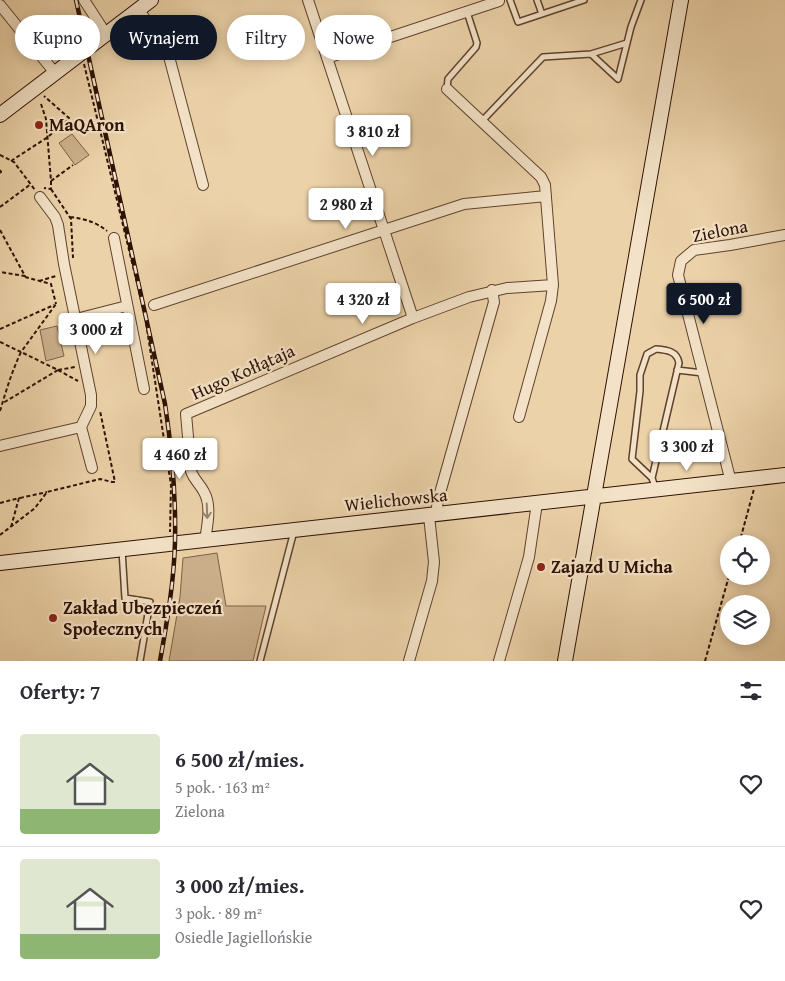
<!DOCTYPE html>
<html lang="pl">
<meta charset="utf-8">
<style>
:root{--surface:#fff;--page:#f2f2f3;--text:#2b2b33;--muted:#7c7c81;--line:#e1e1e2;--accent:#111827}
body{margin:0;font-family:"Gentium Book Plus",serif;background:var(--page);color:var(--text);height:100vh;display:flex;flex-direction:column;font-size:19px;white-space:nowrap}
*{box-sizing:border-box;margin:0}
p{font-size:16px;color:var(--muted)}
.icon{flex:none;width:28px;height:28px;fill:none;stroke:currentColor;stroke-width:2;stroke-linecap:round;stroke-linejoin:round}
.map{position:relative;height:661px;overflow:hidden}
.details{display:flex;flex-direction:column;background:var(--surface);flex:1}
.details>*{flex:none}
.banner{position:absolute;left:15px;top:15px;width:500px;height:45px;display:flex;gap:10px}
.controls{position:absolute;left:720px;top:535px;display:grid;gap:10px}
.controls a{display:grid;place-items:center;width:50px;height:50px;border-radius:50%;background:var(--surface);box-shadow:0 2px 12px #0003;font-size:25px}
.price{position:absolute;translate:-50% -42px;padding:0 11px;border-radius:5px;background:#fff;color:#222;font-size:16px;line-height:32px;filter:drop-shadow(0 1px 2px #0008)}
.price::after{content:'';position:absolute;left:50%;top:30px;width:15px;height:11px;margin-left:-8px;background:inherit;clip-path:polygon(0 0,100% 0,50% 100%)}
.price.current{background:var(--accent);color:#fff}
ul{padding:0;list-style:none}
li{display:flex;align-items:center;gap:15px;height:125px;padding:0 20px}
li+li{border-top:1px solid var(--line)}
li span{display:grid;place-items:center;flex:none;width:140px;height:100px;border-radius:5px;color:#555}
li>.icon{margin-inline-start:auto}
span .icon{width:60px;height:60px;fill:#fffc;stroke-width:1}
li b{font-size:21px}
h2{display:flex;justify-content:space-between;align-items:center;height:60px;padding:0 20px;font-size:21px}
.chip{padding:0 18px;border-radius:22px;background:var(--surface);box-shadow:0 2px 12px #0003;font-size:18px;line-height:45px}
.chip.current{background:var(--accent);color:#fff}
.map>svg:first-child{display:block}
.green{fill:#ccb18d;stroke:#7d6248}
.lines{fill:none;stroke-linecap:round;stroke-linejoin:round}
.lane-casing{stroke:#5e422d;stroke-width:8}
.street-casing{stroke:#5e422d;stroke-width:12}
.secondary-casing{stroke:#2e1204;stroke-width:16}
.path{stroke:#2e1204;stroke-width:2;stroke-dasharray:4 2.5;stroke-linecap:butt}
.lane{stroke:#f3e2c7;stroke-width:5}
.street{stroke:#f3e2c7;stroke-width:10}
.secondary{stroke:#f3e2c7;stroke-width:14}
.rail-casing{stroke:#2e1204;stroke-width:4.5}
.rail{stroke:#f3e2c7;stroke-width:2.5;stroke-dasharray:8;stroke-linecap:butt}
.oneway{stroke:#9a846f}
.poi-dot{fill:#8f2418;stroke:#f3e2c7;stroke-width:2}
.labels{text-anchor:middle;stroke-width:4.5;stroke-linejoin:round;paint-order:stroke}
.poi-label{font-size:18px;font-weight:bold;fill:#2e1204;stroke:#f3e2c7;text-anchor:start}
.street-label{font-size:18px;fill:#2e1204;stroke:#f3e2c7}
</style>
<div class="map">
<svg width="785" height="661" viewBox="0 0 785 661">
<rect width="100%" height="100%" fill="#ecd2a9"/>
<filter id="stains"><feTurbulence type="fractalNoise" baseFrequency=".004" numOctaves="4"/><feColorMatrix values="0 0 0 0 .2 0 0 0 0 .09 0 0 0 0 .02 0 0 0 .5 -.17"/></filter>
<radialGradient id="worn" r=".72"><stop offset=".6" stop-color="#630" stop-opacity="0"/><stop offset="1" stop-color="#630" stop-opacity=".3"/></radialGradient>
<path class="green" d="M72,134L89,155L75,165L59,143Z
M57,326L64,356L46,361L40,330Z
M217,553L226,606H266L253,661H169L180,597L183,558Z"/>
<g class="lines">
<g class="lane-casing">
<path id="lane" d="M510,0L518,22L584,0
M537,0L542,14
M591,54L627,43
M447,89L448,79L476,47L477,43L467,12
M482,121L543,57L591,54L618,79L631,27L641,0
M677,370L703,373
M652,478L679,363C677,351 667,350 656,349L647,354L640,375V391L632,459L652,478L655,487
M122,550L125,598L150,602L140,661
M260,661L294,531"/>
</g>
<g class="street-casing">
<path id="street" d="M84,0L106,34
M308,0L413,318
M0,5L55,73
M138,9L167,49L203,185
M327,58L499,1
M447,89L541,177L545,185L553,285L551,301L519,417
M114,238L144,389
M154,305L464,204L546,196
M76,319L127,306
M81,427L92,468
M0,446L81,427L91,406V395L64,264L58,225L55,217L40,197
M731,482L678,275L681,261L694,250L730,245L785,235
M436,515L438,500L494,302L492,290
M205,541C207,526 212,506 204,492C200,484 194,480 191,471L186,414L413,318L469,297L507,288L553,285
M409,661L432,581L434,562L429,516
M499,661L529,557L537,503"/>
</g>
<g class="secondary-casing">
<path id="secondary" d="M0,115L151,0
M0,563L785,475
M565,661L681,0"/>
</g>
<path class="path" d="M84,64L145,316L171,485L170,532
M41,104L46,119L51,181V189L44,188
M0,155L14,162L35,190
M11,161L48,137L69,118L44,96
M0,170L1,172L0,173
M51,181L73,165
M51,189L71,219L73,258
M0,207L31,184
M70,217C85,219 96,222 107,231
M0,230L25,276L0,272
M25,277L51,284L56,304
M39,281L56,276
M0,329L54,305
M0,342L21,352L56,304
M58,370L78,381
M58,370L75,367
M0,411C6,391 12,371 21,352L58,370L3,403
M20,498L47,492
M0,503L19,498L11,527
M0,535L35,508L47,492L100,479L112,482H115L100,411
M739,544L754,489
M705,661L729,576"/>
<use href="#lane" class="lane"/>
<use href="#street" class="street"/>
<use href="#secondary" class="secondary"/>
<g class="rail-casing">
<path id="rail" d="M76,0L165,404C172,450 176,496 175,542C174,582 167,622 160,661"/>
</g>
<use href="#rail" class="rail"/>
</g>
<defs><path id="oneway-shaft" d="M-6 0H5M1.5-3L5.5 0L1.5 3" fill="none" stroke-width="1.6" stroke-linecap="round" stroke-linejoin="round" transform="scale(1.25)"/></defs>
<use class="oneway" href="#oneway-shaft" transform="translate(207 511) rotate(88)"/>
<g class="poi-dot">
<circle cx="39" cy="125" r="5"/>
<circle cx="541" cy="567" r="5"/>
<circle cx="53" cy="618" r="5"/>
</g>
<g class="labels">
<g class="poi-label">
<text x="49" y="131">MaQAron</text>
<text x="551" y="573">Zajazd U Micha</text>
<text x="63" y="614">Zakład Ubezpieczeń<tspan x="63" dy="21">Społecznych</tspan></text>
</g>
<g class="street-label">
<text transform="translate(720 231) rotate(-11)" y="6">Zielona</text>
<text transform="translate(243 372) rotate(-24)" y="6">Hugo Kołłątaja</text>
<text transform="translate(396 500) rotate(-6)" y="6">Wielichowska</text>
</g>
</g>
<rect width="100%" height="100%" filter="url(#stains)"/>
<rect width="100%" height="100%" fill="url(#worn)"/>
</svg>
<div class="controls">
<a><svg class="icon" aria-label="locate" viewBox="0 0 24 24"><circle cx="12" cy="12" r="6"/><path d="M12 2v4M12 18v4M2 12h4M18 12h4"/></svg></a>
<a><svg class="icon" aria-label="layers" viewBox="0 0 24 24"><path d="M12 4l9 5-9 5-9-5zM3 14l9 5 9-5"/></svg></a>
</div>
<b class="price" style="left:373px;top:157px">3 810 zł</b>
<b class="price" style="left:346px;top:230px">2 980 zł</b>
<b class="price" style="left:363px;top:325px">4 320 zł</b>
<b class="price current" style="left:704px;top:325px">6 500 zł</b>
<b class="price" style="left:96px;top:355px">3 000 zł</b>
<b class="price" style="left:687px;top:472px">3 300 zł</b>
<b class="price" style="left:180px;top:480px">4 460 zł</b>
<div class="banner">
<a class="chip">Kupno</a>
<a class="chip current">Wynajem</a>
<a class="chip">Filtry</a>
<a class="chip">Nowe</a>
</div>
</div>
<section class="details">
<h2>Oferty: 7<svg class="icon" aria-label="filters" viewBox="0 0 24 24"><path d="M4 7h16M4 17h16"/><circle cx="9" cy="7" r="2"/><circle cx="15" cy="17" r="2"/></svg></h2>
<ul>
<li><span style="background:linear-gradient(#dfe7d0 75%,#8fb573 0)"><svg class="icon" aria-label="home" viewBox="0 0 24 24"><path d="M3 11l9-7 9 7M6 9v11h12V9"/></svg></span><div><b>6 500 zł/mies.</b><p>5 pok. · 163 m²</p><p>Zielona</p></div><svg class="icon" aria-label="heart" viewBox="0 0 24 24"><path d="M12 20l-8-8c-3-5 5-10 8-4 3-6 11-1 8 4z"/></svg></li>
<li><span style="background:linear-gradient(#dfe7d0 75%,#8fb573 0)"><svg class="icon" aria-label="home" viewBox="0 0 24 24"><path d="M3 11l9-7 9 7M6 9v11h12V9"/></svg></span><div><b>3 000 zł/mies.</b><p>3 pok. · 89 m²</p><p>Osiedle Jagiellońskie</p></div><svg class="icon" aria-label="heart" viewBox="0 0 24 24"><path d="M12 20l-8-8c-3-5 5-10 8-4 3-6 11-1 8 4z"/></svg></li>
</ul>
</section>
